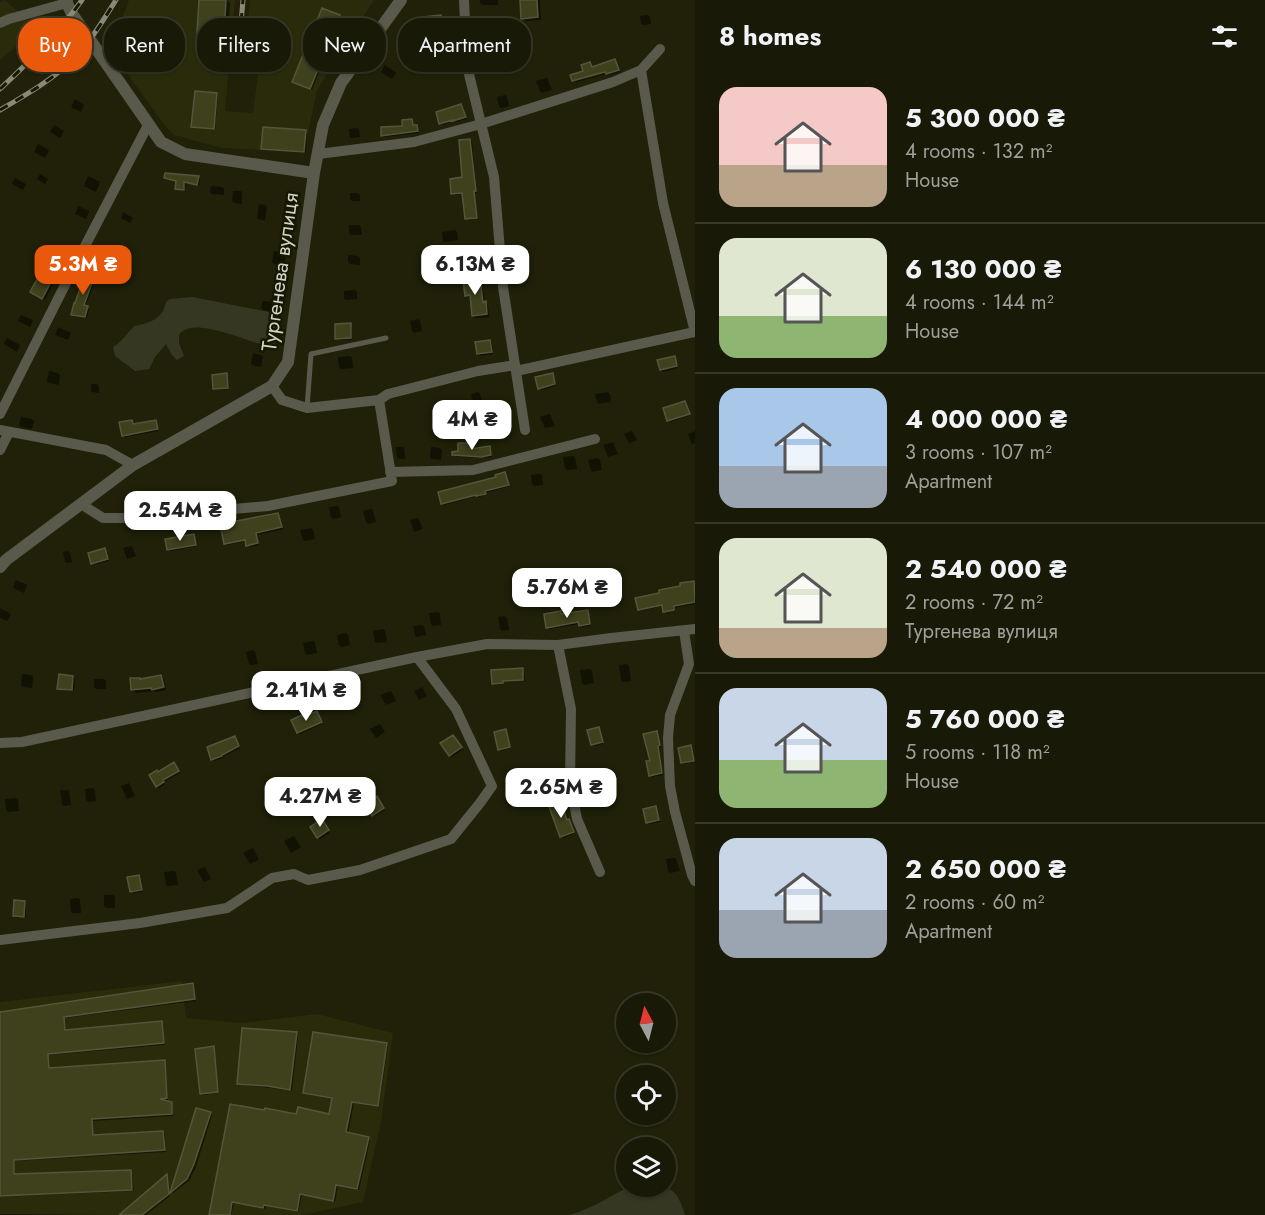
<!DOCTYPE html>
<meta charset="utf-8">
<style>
:root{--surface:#181906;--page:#252614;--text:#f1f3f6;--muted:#9fa09b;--line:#363828;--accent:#ea580c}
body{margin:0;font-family:Jost,sans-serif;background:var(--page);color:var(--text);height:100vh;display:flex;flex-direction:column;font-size:22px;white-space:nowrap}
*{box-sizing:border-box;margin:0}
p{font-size:20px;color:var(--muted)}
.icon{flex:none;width:33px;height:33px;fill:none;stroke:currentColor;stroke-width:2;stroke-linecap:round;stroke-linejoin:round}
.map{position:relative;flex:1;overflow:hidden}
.drawer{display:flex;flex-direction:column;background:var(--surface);width:570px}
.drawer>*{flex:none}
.top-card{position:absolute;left:18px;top:18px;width:570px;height:54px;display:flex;gap:12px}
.needle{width:39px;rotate:353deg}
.controls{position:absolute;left:616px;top:993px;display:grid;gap:12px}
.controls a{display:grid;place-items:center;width:60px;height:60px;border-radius:50%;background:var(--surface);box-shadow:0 2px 4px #0004,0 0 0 2px var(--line);font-size:30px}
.price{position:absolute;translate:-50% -51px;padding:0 14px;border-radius:12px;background:#fff;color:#222;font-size:20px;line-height:39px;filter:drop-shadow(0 2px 3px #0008)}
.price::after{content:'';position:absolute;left:50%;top:36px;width:18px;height:14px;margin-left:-9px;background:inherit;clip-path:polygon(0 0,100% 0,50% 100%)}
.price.on{background:var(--accent);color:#fff}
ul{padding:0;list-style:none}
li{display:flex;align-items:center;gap:18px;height:150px;padding:0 24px}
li+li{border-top:2px solid var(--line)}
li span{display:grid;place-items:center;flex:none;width:168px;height:120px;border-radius:18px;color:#555}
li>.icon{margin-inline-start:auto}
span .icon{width:72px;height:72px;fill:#fffc;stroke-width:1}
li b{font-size:26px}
h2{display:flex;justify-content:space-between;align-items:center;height:72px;padding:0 24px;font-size:26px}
.chip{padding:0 21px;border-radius:24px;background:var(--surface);box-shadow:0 2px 4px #0004,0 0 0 2px var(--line);font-size:21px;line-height:54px}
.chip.on{background:var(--accent);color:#fff}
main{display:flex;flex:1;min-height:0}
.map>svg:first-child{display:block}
.built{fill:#292b0a}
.green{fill:#363723}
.shadow{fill:#0007}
.building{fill:#3f411d;stroke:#54563c;stroke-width:1.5}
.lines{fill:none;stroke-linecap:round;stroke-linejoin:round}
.service{stroke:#595a4b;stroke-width:5}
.minor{stroke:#595a4b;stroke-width:10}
.tertiary{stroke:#595a4b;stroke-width:12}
.rail-casing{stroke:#888976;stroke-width:5}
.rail{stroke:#171802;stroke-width:3;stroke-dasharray:9;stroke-linecap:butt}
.labels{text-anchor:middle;stroke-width:5;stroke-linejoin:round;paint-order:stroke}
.street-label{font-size:21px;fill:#d1d3c4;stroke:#171802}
</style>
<main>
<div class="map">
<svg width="695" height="1215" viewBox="0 0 695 1215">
<rect width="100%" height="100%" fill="#202108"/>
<path class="built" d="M5,0L37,29L0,60V2Z
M129,0H235L225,111L253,113L259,65L244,63L250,0H374L317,90L304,152L221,148L174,135L165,126L110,50Z
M182,981L186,1018L242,1023L317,1014L393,1033L381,1122L363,1202L303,1215H0V1002Z"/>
<path class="green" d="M192,297L279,314L274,349C255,343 209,324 191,328C185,329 182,331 179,335V343L184,356L177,360L172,355L166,344L155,357L149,369L135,371L115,356L113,347L121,341L134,326C150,323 163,319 166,302L170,299Z
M633,1186C664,1186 675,1181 685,1215H569C580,1212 591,1207 601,1202C612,1196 621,1190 633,1186Z"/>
<path class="shadow" d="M200,0H227L230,3L227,55L202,53L197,49Z
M480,0H498V5H482L480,3Z
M521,0H540L541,20L526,21L523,18Z
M323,10L341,18L312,90L294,82Z
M648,15L650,17L651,24L643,25L641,23L640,16Z
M441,17L443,19L445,39L429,40L427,39Z
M615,61L620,72L609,75L607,74L576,82L574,80L585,72L590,64L593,69Z
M385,65L396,73L392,79L381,72Z
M547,78L552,90L541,93L536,81Z
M217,94L218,96L215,130L194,128L193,126Z
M505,95L507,97L509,106L501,108L499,106L497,97Z
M75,99L84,105L81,112L71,107Z
M461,105L467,119L456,122L455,121L442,125L440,123Z
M411,121L413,123L414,126H416L418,128L419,133L384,137L382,135L404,127Z
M54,125L64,131L60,138L50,132Z
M357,128L359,130L360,137L351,138L350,137L349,129Z
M305,132L307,133L306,153L265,150L263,148Z
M470,140L472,142L477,193H475L478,219L469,220L467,218L464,194L455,195L453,193L464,179Z
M38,144L49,150L45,158L34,152Z
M40,174L48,179L45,184L37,179Z
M88,176L100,182L96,192L84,186Z
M198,177L200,179L199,186L186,183L185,191L179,190L177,189L178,182L168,179L166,178Z
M15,178L26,184L23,190L12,184Z
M211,186L222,187L224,189V195L212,194L210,192Z
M233,191H241L242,193V204L234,203L232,201Z
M350,193H358L360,195V201H352L350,199Z
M286,196L292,197L294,199L293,211L286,210L284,208Z
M259,204L265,205L267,207L265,221L258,219L257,218Z
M78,206L89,211L86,219L75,214Z
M123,212L133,218L130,223L121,218Z
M349,225H359L361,227L362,235H351L349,233Z
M455,230L457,232L458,240L445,242L443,241L442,232Z
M101,248L110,254L106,263L96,257Z
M475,249L477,251L478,258L465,260L463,258L462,251Z
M274,251L284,253L286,255L284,266L274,264L272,262Z
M348,255L358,256L360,258V265L350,264L348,262Z
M44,259L61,268L45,300L34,294L44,269Z
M94,276L96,278L85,307L89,309L87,318L75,316L73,314Z
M479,279L482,282L485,303L488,306L489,317L476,318L473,315L472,298H470L467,295Z
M355,290L357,292V299L346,300L344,298V291Z
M263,301L273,302L275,304L274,312L263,310L261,308Z
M21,315L33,320L30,327L18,321Z
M418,319L420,321L422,331L414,333L412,331L410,321Z
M350,325L352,327V340H339L337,338Z
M58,327L71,333L68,340L55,335Z
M7,338L20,345L17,352L4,344Z
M490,341L492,343L493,354L480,356L478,354Z
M253,353L261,355L263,357L261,367L252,365L251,363Z
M350,356L352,358L353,368L341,369L339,367L338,357Z
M674,357L676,359L678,368L663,372L661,370Z
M49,371L58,373L60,375L59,385L49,383L47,381Z
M227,375L228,377L229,389L216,390L214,388Z
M552,375L554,376L556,386L541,390L540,388Z
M91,384H97L99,386V393L92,392L91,390Z
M478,392L480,394L482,403L474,404L473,403L471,394Z
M608,392L610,394L611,402L598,404L597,402L595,394Z
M685,402L691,415L670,422L668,420Z
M550,414L555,426L545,428L540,417Z
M21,417L32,419L34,421L32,429L21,427L19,425Z
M498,419H506L508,420L509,430L500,431L499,429Z
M131,421L134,425L155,421L157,423L159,431L125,437L123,435Z
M632,431L637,440L629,443L624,434Z
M695,431V443L692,444L688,434Z
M613,442L618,454L608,457L603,445Z
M470,445L472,447L471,450L489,447L491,449L492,457L485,458L456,457L454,455Z
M396,447H402L404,448L405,459H399L397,457Z
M431,447L440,448L442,450L441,460L432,459L430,457Z
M573,456L575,457L577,469L567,470L565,468L563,457Z
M598,458L600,460L602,470L592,472L591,470L588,460Z
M505,474L510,486L486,493L487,495L479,497L478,496L444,505L443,503Z
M540,474L542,476L543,485L534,486L532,484L531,475Z
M337,506L339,507L341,517L333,519L331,517L329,507Z
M372,509L373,511L376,522L368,524L366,522L363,511Z
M278,515L280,517L283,529L257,535L259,545L250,547L247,541L228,545L226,543Z
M418,518L423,529L414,532L410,520Z
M311,528L313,530L315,539L304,541L303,540L300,530Z
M193,535L195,537L197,546L171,551L169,550Z
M132,546L136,556L127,559L123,548Z
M105,550L107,552L109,561L94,565L92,563Z
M68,551L70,553L72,562L67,563L65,562L63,552Z
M16,580L27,585L24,593L13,588Z
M693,582L695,584V604L675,608V611L666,613L663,606L641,611L639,609Z
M0,608L11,614L7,621L0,618Z
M438,612L440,614L441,625L433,626L431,624L429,613Z
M587,612L589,613L591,626L582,627L580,624L549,629L547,627L560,613L563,616Z
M505,616L507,618L509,630L502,631L500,629L498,617Z
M422,625L424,627L426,635L416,637L415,635L413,626Z
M383,629L385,631L387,642L377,643L375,642L373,631Z
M346,633L348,635L350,645L341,647L339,645L337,635Z
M314,641L315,643L317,653L307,655L305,653L303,643Z
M253,650L255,652L258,664L251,665L249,664L246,652Z
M627,664L629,666L631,681L623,682L621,680L619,665Z
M522,669L524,671L525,681L504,682V684L496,685L494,683Z
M590,669L592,671L594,683L584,685L582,683L580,670Z
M22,674L31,675L33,677L32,688L23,687L21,685Z
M160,676L164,680L166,690L156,692L155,691L136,693L132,689Z
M73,677L75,679L74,691L61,690L59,688Z
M94,679H104L106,681V689H96L94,687Z
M422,687L427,696L419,700L414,691Z
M391,691L396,701L386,705L380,695Z
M319,715L322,724L300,734L298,733L293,720Z
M380,724L385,732L376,738L370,729Z
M599,729L601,731L603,744L594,746L592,744Z
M505,731L507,733L511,748L501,751L499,749Z
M657,733L658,735L661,747H659L663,775L652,777L650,775L651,762Z
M455,738L462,750L452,757L450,755Z
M236,740L240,748L223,757V758L214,761L212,759Z
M691,747L693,749L695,762L684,764L682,762Z
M176,766L180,773L164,782L165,784L159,788L157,786L158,774Z
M129,783L135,796L127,799L121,786Z
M611,787L613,788L615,799L603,802L601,800Z
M93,788L95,790L96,801L88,802L86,800L85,789Z
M60,790H67L69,791L71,805L64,806L62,804Z
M16,798L18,800L19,811L8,812L6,810L5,799Z
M379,800L385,810L375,816L373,815Z
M561,803L574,834L563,838L562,836Z
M655,808L657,810L660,822L649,824L647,822Z
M323,823L330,833L320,839L312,828Z
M294,836L301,847L291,853L284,841Z
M253,848L259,860L250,864L243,853Z
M674,858L676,859L680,871L670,873L668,871L666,859Z
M205,867L211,879L204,882L197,870Z
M174,871L176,873L178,885L168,886L166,885L164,872Z
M139,876L140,878L143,892L134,893L132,892Z
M104,895H113L115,896V908H106L104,906Z
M78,898L80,900L81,913H72L71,911L70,899Z
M24,902L26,904V918H16L14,916Z
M192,984L194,986L196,1001L65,1018L66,1031L161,1023L163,1025L165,1045L49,1055L50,1070L164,1062L166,1064L168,1100L160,1101L171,1103L173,1106V1116L93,1121L94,1136L163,1132L165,1134L166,1152L15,1161V1175L130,1172L132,1174L134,1191L0,1197V1013Z
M296,1034L298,1036L292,1091L270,1088L241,1085L239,1084Z
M386,1044L388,1046L379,1107L354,1103L348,1134L368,1139L370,1140L359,1190L338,1186L335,1202L302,1195L298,1212L266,1206L265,1209L234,1203L231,1215H211L298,1115H330L333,1099L306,1094L304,1092Z
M213,1048L215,1050L219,1093L203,1095L201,1093Z
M197,1110L210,1113L212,1115L196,1167L189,1181L173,1193L172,1192Z
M167,1176L168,1177L170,1196L146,1215H124Z
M0,1214L108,1215H0Z"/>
<path class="building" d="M199,0H226L223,51L196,49Z
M520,0H537L538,17L521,19Z
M322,8L340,15L310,89L292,82Z
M441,15L444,37L425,39L423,17Z
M615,59L619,70L606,74L605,72L572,81L570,75L583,71L581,65L590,62L592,67Z
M195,91L217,93L214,129L191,127Z
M461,104L466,117L453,121V120L439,124L436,112Z
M412,119L413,125H417L418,131L381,136V127L402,126V120Z
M263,127L306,130L304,152L261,149Z
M470,139L476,191H474L477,218L465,219L462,193L451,194L450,179L462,177L459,140Z
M165,173L199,176L197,185L184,182V190L175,189L176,181L164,178Z
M44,257L60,265L42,299L30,292L43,268L40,266Z
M86,271L95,275L84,305L88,306L85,317L71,315L74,303H75Z
M480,278L483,302L486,301L487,314L472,316L470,295L465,296L463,280Z
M351,323V338L335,339V324Z
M490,340L492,352L477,354L475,342Z
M675,356L677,366L660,370L657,360Z
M227,373L228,388L213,389L212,375Z
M553,373L555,384L538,389L535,377Z
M685,401L690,414L667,421L663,408Z
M132,420L133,424L156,420L158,429L122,436L119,422Z
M458,443H470V449L490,446L491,455L482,457L452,455V452L458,451Z
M505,472L509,485L485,491L486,494L476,496V495L441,504L438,492L496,477L495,475Z
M278,513L282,527L256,533L258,543L246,546L245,540L224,544L220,524Z
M194,534L196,545L167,550L165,539Z
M105,548L108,559L91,564L88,553Z
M694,581L695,602L674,606V610L663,612L662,605L638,610L635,598L659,593V590L680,586V583Z
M588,610L590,624L579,626L578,622L546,628L544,614L561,611V614Z
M523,668V680L503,681V683L492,684L491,670Z
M59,674L73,676L72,690L57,689Z
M161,675L164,687L152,690L151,688L131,690L130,678H140V679Z
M317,711L322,722L297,733L291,720L302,715L303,717Z
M599,727L603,742L591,745L587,730Z
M506,729L510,747L498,750L494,732Z
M657,731L660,745L658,746L662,773L649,776L646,761H650L643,734Z
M453,735L462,747L449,756L440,743Z
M235,736L239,746L222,755V756L211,760L207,747Z
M691,745L694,761L681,763L678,748Z
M174,762L179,771L163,780L164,782L156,787L149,775L157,770L158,772Z
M611,785L614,798L600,800L597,788Z
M377,796L384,808L372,816L365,804Z
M560,799L567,820L569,819L574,832L560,837L548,804Z
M656,806L659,820L646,823L643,809Z
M322,819L329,830L317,838L310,827Z
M139,875L142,890L130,892L127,877Z
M14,900L25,901L24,917L13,916Z
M193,983L195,999L64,1017L65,1030L162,1021L164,1043L48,1054L49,1068L165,1060L167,1098L160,1099L172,1102V1114L92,1119L93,1135L163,1131L165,1150L14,1160V1174L131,1170L132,1190L0,1196V1012Z
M242,1028L297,1032L290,1090L267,1086L237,1084Z
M313,1032L387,1043L378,1106L352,1102L346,1132L369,1137L357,1189L336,1185L333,1201L300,1194L297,1211L264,1205L263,1208L232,1202L230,1215H209L230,1104L264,1110L265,1108L296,1114L298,1107L329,1114L332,1098L303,1093Z
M214,1046L218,1092L200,1094L195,1049Z
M196,1108L211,1112L194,1164L187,1179L170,1193Z
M167,1174L169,1194L142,1215H119Z"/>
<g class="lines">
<path class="service" d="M307,408L311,354L386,338"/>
<path class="minor" d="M464,0L467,66L494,177L503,287L525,430
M0,23L9,19L67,3
M641,70L663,203L695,332
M318,154L414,142L481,124L613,82L641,70L660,49
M516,371L695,332
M272,386L282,400L307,408L379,400L388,394L478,371L515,365
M0,414L71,273L148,125
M0,430L106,450L133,465
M0,450L9,432
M390,472L473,470L595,439
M81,504L103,518H128L268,506L392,481L379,400
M684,631L689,664L670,715L668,738L670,786L675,812L692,875L695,881
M558,645L571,709L570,782L577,819L600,872
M0,743L22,742L417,657L487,644L558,645L611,638L695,629
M0,940L140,923L227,908L272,878L294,874L308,880L360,870L451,839L480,803L492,786L456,709L417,657"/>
<path class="tertiary" d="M67,0V3L72,14L161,142L185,154L314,173
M0,567L6,560L133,465L272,386L288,362L314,173L323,125L341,83L401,0"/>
<g class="rail-casing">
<path id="rail" d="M238,58L243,0
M0,89C28,63 60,31 82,0
M0,110C26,95 55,78 76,57C91,41 104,19 116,0"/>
</g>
<use href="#rail" class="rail"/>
</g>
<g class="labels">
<g class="street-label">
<text transform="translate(280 272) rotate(-82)" y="7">Тургенева вулиця</text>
</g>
</g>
</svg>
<div class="controls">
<a><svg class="needle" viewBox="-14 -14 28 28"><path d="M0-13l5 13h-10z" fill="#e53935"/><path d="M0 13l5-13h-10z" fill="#9fa09b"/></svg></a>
<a><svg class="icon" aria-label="locate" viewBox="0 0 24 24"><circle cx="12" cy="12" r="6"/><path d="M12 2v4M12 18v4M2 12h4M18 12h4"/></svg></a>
<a><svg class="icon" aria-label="layers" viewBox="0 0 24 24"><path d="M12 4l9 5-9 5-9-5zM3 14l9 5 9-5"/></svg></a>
</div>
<b class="price on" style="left:83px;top:296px">5.3M ₴</b>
<b class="price" style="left:475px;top:296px">6.13M ₴</b>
<b class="price" style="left:472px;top:451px">4M ₴</b>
<b class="price" style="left:180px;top:542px">2.54M ₴</b>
<b class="price" style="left:567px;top:619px">5.76M ₴</b>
<b class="price" style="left:306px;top:722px">2.41M ₴</b>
<b class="price" style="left:561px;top:819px">2.65M ₴</b>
<b class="price" style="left:320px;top:828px">4.27M ₴</b>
<div class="top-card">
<a class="chip on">Buy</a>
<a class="chip">Rent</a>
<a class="chip">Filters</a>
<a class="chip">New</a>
<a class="chip">Apartment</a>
</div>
</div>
<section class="drawer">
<h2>8 homes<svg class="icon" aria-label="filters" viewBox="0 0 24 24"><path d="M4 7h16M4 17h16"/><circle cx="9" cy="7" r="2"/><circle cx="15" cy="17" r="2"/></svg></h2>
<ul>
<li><span style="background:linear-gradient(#f6c9c9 65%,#b9a48a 0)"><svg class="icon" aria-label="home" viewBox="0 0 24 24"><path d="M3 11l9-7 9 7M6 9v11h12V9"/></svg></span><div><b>5 300 000 ₴</b><p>4 rooms · 132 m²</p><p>House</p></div></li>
<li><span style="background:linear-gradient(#dfe7d0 65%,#8fb573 0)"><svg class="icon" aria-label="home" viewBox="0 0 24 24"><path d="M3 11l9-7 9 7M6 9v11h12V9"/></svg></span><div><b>6 130 000 ₴</b><p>4 rooms · 144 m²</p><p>House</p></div></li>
<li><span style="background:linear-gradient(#a9c7e8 65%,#9aa5b1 0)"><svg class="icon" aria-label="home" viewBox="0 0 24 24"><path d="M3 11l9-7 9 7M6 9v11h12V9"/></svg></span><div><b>4 000 000 ₴</b><p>3 rooms · 107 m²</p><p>Apartment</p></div></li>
<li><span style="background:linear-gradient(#dfe7d0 75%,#b9a48a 0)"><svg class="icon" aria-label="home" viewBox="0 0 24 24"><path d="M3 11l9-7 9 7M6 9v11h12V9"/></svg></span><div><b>2 540 000 ₴</b><p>2 rooms · 72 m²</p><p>Тургенева вулиця</p></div></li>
<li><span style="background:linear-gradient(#c9d6e8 60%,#8fb573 0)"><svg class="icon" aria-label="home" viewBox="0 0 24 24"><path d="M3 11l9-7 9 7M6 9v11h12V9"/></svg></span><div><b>5 760 000 ₴</b><p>5 rooms · 118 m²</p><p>House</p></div></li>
<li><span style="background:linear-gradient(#c9d6e8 60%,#9aa5b1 0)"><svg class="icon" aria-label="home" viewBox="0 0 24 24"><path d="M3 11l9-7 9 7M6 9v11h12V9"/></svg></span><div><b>2 650 000 ₴</b><p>2 rooms · 60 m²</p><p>Apartment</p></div></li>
</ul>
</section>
</main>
